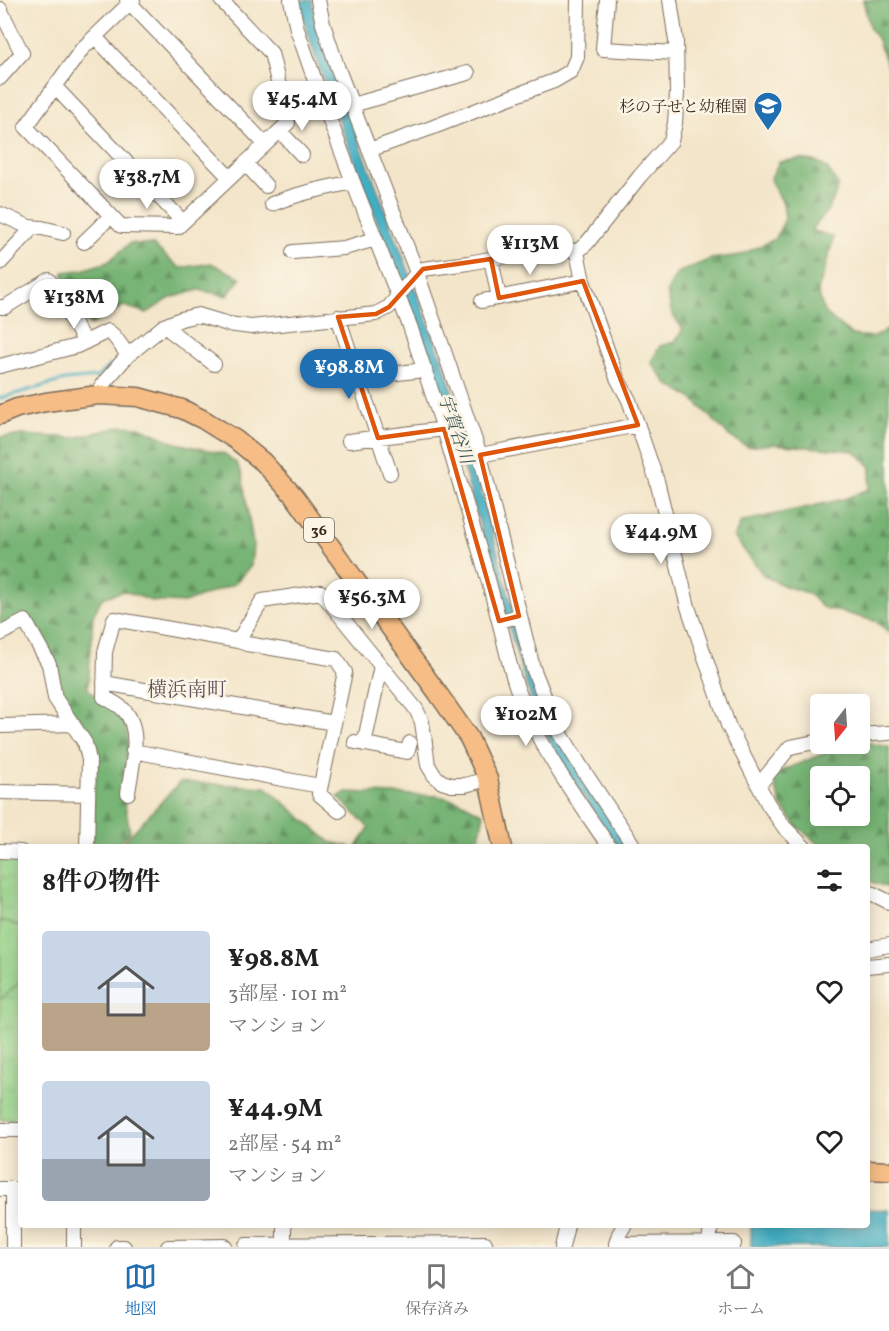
<!DOCTYPE html>
<html lang="ja">
<meta charset="utf-8">
<style>
:root{--surface:#fff;--page:#f2f2f2;--text:#222;--muted:#767676;--line:#e0e0e0;--accent:#1f6fb2}
body{margin:0;font-family:Vollkorn,"Noto Serif JP",serif;background:var(--page);color:var(--text);height:100vh;display:flex;flex-direction:column;font-size:22px;white-space:nowrap}
*{box-sizing:border-box;margin:0}
p{font-size:20px;color:var(--muted)}
.icon{flex:none;width:33px;height:33px;fill:none;stroke:currentColor;stroke-width:2;stroke-linecap:round;stroke-linejoin:round}
.map{position:relative;flex:1;overflow:hidden}
.drawer{position:absolute;left:18px;top:844px;width:852px;height:384px;display:flex;flex-direction:column;background:var(--surface);border-radius:6px;box-shadow:0 3px 15px #0003}
.drawer>*{flex:none}
.needle{width:39px;rotate:197deg}
.fabs{position:absolute;left:810px;top:694px;display:grid;gap:12px}
.fabs a{display:grid;place-items:center;width:60px;height:60px;border-radius:6px;background:var(--surface);box-shadow:0 3px 15px #0003;font-size:30px}
.price{position:absolute;translate:-50% -51px;padding:0 14px;border-radius:21px;background:#fff;color:#222;font-size:20px;line-height:39px;filter:drop-shadow(0 2px 3px #0008)}
.price::after{content:'';position:absolute;left:50%;top:36px;width:18px;height:14px;margin-left:-9px;background:inherit;clip-path:polygon(0 0,100% 0,50% 100%)}
.price.on{background:var(--accent);color:#fff}
ul{padding:0;list-style:none}
li{display:flex;align-items:center;gap:18px;height:150px;padding:0 24px}
li span{display:grid;place-items:center;flex:none;width:168px;height:120px;border-radius:6px;color:#555}
li>.icon{margin-inline-start:auto}
span .icon{width:72px;height:72px;fill:#fffc;stroke-width:1}
li b{font-size:26px}
h2{display:flex;justify-content:space-between;align-items:center;height:72px;padding:0 24px;font-size:26px}
.menu{display:flex;justify-content:space-around;align-items:center;height:84px;border-top:2px solid var(--line);background:var(--surface);font-size:16px;color:var(--muted)}
.menu a{display:grid;justify-items:center;gap:3px}
.menu .on{color:var(--accent)}
.map>svg:first-child{display:block}
.grass{fill:url(#grass-tufts);stroke:#687e53;stroke-width:1.5}
.forest{fill:url(#forest-firs);stroke:#596f49;stroke-width:1.5;fill-rule:evenodd}
.garden{fill:#94d288;stroke:#687e53;stroke-width:1.5}
.water{fill:#43aec2;stroke:#3f6c70;stroke-width:1.5}
.lines{fill:none;stroke-linecap:round;stroke-linejoin:round}
.stream{stroke:#43aec2;stroke-width:3}
.minor-casing{stroke:#7b6b5a;stroke-width:16}
.major-casing{stroke:#7b6b5a;stroke-width:21}
.minor{stroke:#fff;stroke-width:14}
.major{stroke:#f6be86;stroke-width:18}
.marked{fill:none;stroke:#df570d;stroke-width:4.5;stroke-linejoin:round}
.labels{text-anchor:middle;stroke-width:5;stroke-linejoin:round;paint-order:stroke}
.shield{fill:#fcf5e5;stroke:#75675a;stroke-width:1.5}
.shield-label{font-size:15px;font-weight:bold;fill:#3b2a1e}
.poi-label{font-size:16px;fill:#3b2a1e;stroke:#fcf5e5;text-anchor:end}
.water-label{font-size:18px;font-style:italic;fill:#3e5857;stroke:#fcf5e5}
.quarter-label{font-size:20px;fill:#61525f;stroke:#fcf5e5}
</style>
<div class="map">
<svg width="889" height="1247" viewBox="0 0 889 1247">
<defs>
<pattern id="grass-tufts" width="24" height="20" patternUnits="userSpaceOnUse" patternTransform="scale(1.5)"><rect width="24" height="20" fill="#94d288"/><path d="M3 7l-1-3M5 7V3M7 7l1-3M15 17l-1-3M17 17v-4M19 17l1-3" fill="none" stroke="#80b475"/></pattern>
<pattern id="forest-firs" width="22" height="20" patternUnits="userSpaceOnUse" patternTransform="scale(1.5)"><rect width="22" height="20" fill="#77b474"/><path d="M5 1l3.5 6h-7zM16 11l3.5 6h-7z" fill="#63935f"/></pattern>
</defs>
<rect width="100%" height="100%" fill="#fcf5e5"/>
<filter id="ink" filterUnits="userSpaceOnUse"><feTurbulence type="fractalNoise" baseFrequency=".0167" numOctaves="2"/><feDisplacementMap in="SourceGraphic" scale="12" xChannelSelector="R" yChannelSelector="G"/><feConvolveMatrix kernelMatrix="1 2 1 2 8 2 1 2 1" color-interpolation-filters="sRGB"/></filter>
<filter id="wash" filterUnits="userSpaceOnUse"><feTurbulence type="fractalNoise" baseFrequency=".008" numOctaves="4" result="noise"/><feDisplacementMap in="SourceGraphic" scale="24" xChannelSelector="R" yChannelSelector="G"/><feGaussianBlur stdDeviation="1.35" result="paint"/><feColorMatrix in="noise" values="0 0 0 0 0 0 0 0 0 0 0 0 0 0 0 0 0 1.4 0 .05"/><feComposite in="paint" operator="in"/></filter>
<g filter="url(#wash)">
<rect width="100%" height="100%" fill="#f3e5c9"/>
<path class="grass" d="M0,858L21,859V1120H0Z"/>
<path class="forest" d="M863,0H889V70L877,38L870,29Z
M799,159C822,161 827,165 838,185C834,204 824,216 811,230L834,237L818,291L824,312L852,335L874,337L889,328V632L875,621L822,607L808,593L785,586L764,576L734,537L741,522L844,499L869,489L871,467L854,451L772,444L748,447L729,436L693,399L667,384L651,362L660,346L675,342L683,329L672,314L667,291L677,273L711,259L741,255L775,239L785,219L783,203L770,180L779,162Z
M130,243L153,245L180,268L211,263L241,278L227,296L199,290L170,298L147,313L124,306L108,314L91,325C73,310 63,296 64,272L82,270L108,262Z
M123,426L139,427L176,443L225,454L237,464L242,475L253,544L251,566L234,584L184,603L152,601L124,591L102,598L93,616L88,689L114,712L126,726L128,744L122,789L130,832L115,847H90L93,760L57,697L26,617L0,631V437L25,435L74,438Z
M860,741L889,747V888L867,880V848L821,847L797,826L781,805L773,780L781,771L847,744H860ZM820,777H860V816H820Z
M180,782L266,787L330,842L352,847H119Z
M348,792L438,796L459,801L484,814L477,847H357L369,828L338,797Z"/>
<path class="garden" d="M0,921L21,926V981L0,1000Z"/>
<path class="water" d="M299,0H312L314,14L326,54L443,361L464,427L529,669L627,847H618L568,774L552,746L535,710L521,669L453,432L431,366L318,65L303,18Z
M867,1209L889,1210V1247H751V1226H867Z"/>
<g class="lines">
<path class="stream" d="M0,398L65,380L97,377L110,365"/>
</g>
</g>
<g filter="url(#ink)">
<g class="lines">
<g class="minor-casing">
<path id="minor" d="M127,0L265,144
M133,0L82,49L26,127L121,226L178,227L288,123L271,53L221,0
M291,0L297,29L314,78L353,182L410,326L444,429L488,579L499,621L519,616
M318,0L323,24L338,69L417,273L480,455L533,668L556,726L583,770L635,848
M607,0L603,49L676,53
M0,9L22,53L0,78
M95,37L230,178
M55,87L183,222
M352,105L468,73
M280,131L302,155
M369,150L431,128L516,95L554,81L571,71L577,57L578,0
M245,163L266,186
M272,204C299,193 325,188 353,182
M0,214L29,227L42,228L63,233
M84,242L111,216
M293,252L344,248L376,239
M577,252L583,281L617,378L629,400L657,481L688,607L728,725L768,804L784,827L805,848
M577,252L587,243L640,176L671,141L675,123L677,93L676,41L670,0
M491,259L499,298
M0,263L27,234L29,227
M482,301L583,281
M0,307H5L49,280L80,334L86,342
M338,317L390,473
M164,326L214,364
M0,366L77,346L108,331L114,336L128,355
M334,380L425,370
M98,395L102,385L128,355L164,326L181,319L198,315L228,324L251,327L376,314L389,307L417,273L423,269L468,263L560,246L577,252
M349,441L444,429
M480,455L638,425
M499,621C505,643 509,666 517,688C538,747 575,796 610,848
M0,634L25,621L49,664L55,698L85,743L89,760L87,848
M238,641L262,601L321,592L416,709L422,722L428,765L434,775L442,782L452,785H465L488,779
M104,683L334,723
M0,726L73,724
M860,735L889,733
M355,742L407,752L410,743
M364,744L381,666
M133,751L320,786
M759,785L790,747L820,741
M0,792L88,794
M128,793C131,769 143,730 124,710C118,704 111,701 104,697L105,652L114,619L238,641L247,644L336,659L345,672L319,794L339,811
M0,851L21,852
M867,891L889,902
M867,949L889,945
M867,966L889,964
M0,1130H21
M0,1189H21
M13,1189V1247
M74,1226V1247
M284,1226V1247
M709,1243L711,1226
M616,1244L619,1234L624,1226
M117,1247H124
M168,1247L224,1246L225,1247
M246,1247V1245L485,1243L486,1247
M562,1247L567,1226
M616,1247V1244L734,1243L733,1247"/>
</g>
<g class="major-casing">
<path id="major" d="M0,415L17,408L46,402L98,395L138,397L182,409L204,420L236,440L263,462L294,496L437,692L469,738L488,779L503,848
M867,1170L889,1171"/>
</g>
<use href="#minor" class="minor"/>
<use href="#major" class="major"/>
</g>
</g>
<path class="marked" d="M491,259L499,298L583,281L638,425L480,455L519,616L499,621L444,429L378,438L338,317L376,314L389,307L423,269Z"/>
<defs>
<g id="school-pin" transform="scale(1.5)"><path d="M0 17L-7.5 6A9.5 9.5 0 1 1 7.5 6Z" fill="#1f6fb2" stroke="#fcf5e5"/><path d="M0-5L7-2L0 1L-7-2ZM-4 1L0 2.5L4 1V4Q0 6-4 4Z" fill="#fff"/></g>
</defs>
<g fill-rule="evenodd">
<use href="#school-pin" x="768" y="106"/>
</g>
<g class="labels">
<rect class="shield" x="304" y="518" width="30" height="24" rx="4.5"/>
<g class="shield-label">
<text x="319" y="535">36</text>
</g>
<g class="poi-label">
<text x="747" y="112">杉の子せと幼稚園</text>
</g>
<g class="water-label">
<text transform="translate(456 429) rotate(71)" y="6">宇賀谷川</text>
</g>
<g class="quarter-label">
<text x="187" y="696">横浜南町</text>
</g>
</g>
</svg>
<div class="fabs">
<a><svg class="needle" viewBox="-14 -14 28 28"><path d="M0-13l5 13h-10z" fill="#e53935"/><path d="M0 13l5-13h-10z" fill="#767676"/></svg></a>
<a><svg class="icon" aria-label="locate" viewBox="0 0 24 24"><circle cx="12" cy="12" r="6"/><path d="M12 2v4M12 18v4M2 12h4M18 12h4"/></svg></a>
</div>
<b class="price" style="left:302px;top:132px">¥45.4M</b>
<b class="price" style="left:147px;top:210px">¥38.7M</b>
<b class="price" style="left:530px;top:276px">¥113M</b>
<b class="price" style="left:74px;top:330px">¥138M</b>
<b class="price on" style="left:349px;top:400px">¥98.8M</b>
<b class="price" style="left:661px;top:565px">¥44.9M</b>
<b class="price" style="left:372px;top:630px">¥56.3M</b>
<b class="price" style="left:526px;top:747px">¥102M</b>
<section class="drawer">
<h2>8件の物件<svg class="icon" aria-label="filters" viewBox="0 0 24 24"><path d="M4 7h16M4 17h16"/><circle cx="9" cy="7" r="2"/><circle cx="15" cy="17" r="2"/></svg></h2>
<ul>
<li><span style="background:linear-gradient(#c9d6e8 60%,#b9a48a 0)"><svg class="icon" aria-label="home" viewBox="0 0 24 24"><path d="M3 11l9-7 9 7M6 9v11h12V9"/></svg></span><div><b>¥98.8M</b><p>3部屋 · 101 m²</p><p>マンション</p></div><svg class="icon" aria-label="heart" viewBox="0 0 24 24"><path d="M12 20l-8-8c-3-5 5-10 8-4 3-6 11-1 8 4z"/></svg></li>
<li><span style="background:linear-gradient(#c9d6e8 65%,#9aa5b1 0)"><svg class="icon" aria-label="home" viewBox="0 0 24 24"><path d="M3 11l9-7 9 7M6 9v11h12V9"/></svg></span><div><b>¥44.9M</b><p>2部屋 · 54 m²</p><p>マンション</p></div><svg class="icon" aria-label="heart" viewBox="0 0 24 24"><path d="M12 20l-8-8c-3-5 5-10 8-4 3-6 11-1 8 4z"/></svg></li>
</ul>
</section>
</div>
<nav class="menu">
<a class="on"><svg class="icon" aria-label="map" viewBox="0 0 24 24"><path d="M3 6l6-2 6 2 6-2v14l-6 2-6-2-6 2zM9 4v14M15 6v14"/></svg>地図</a>
<a><svg class="icon" aria-label="saved" viewBox="0 0 24 24"><path d="M7 4h10v16l-5-4-5 4z"/></svg>保存済み</a>
<a><svg class="icon" aria-label="home" viewBox="0 0 24 24"><path d="M3 11l9-7 9 7M6 9v11h12V9"/></svg>ホーム</a>
</nav>
